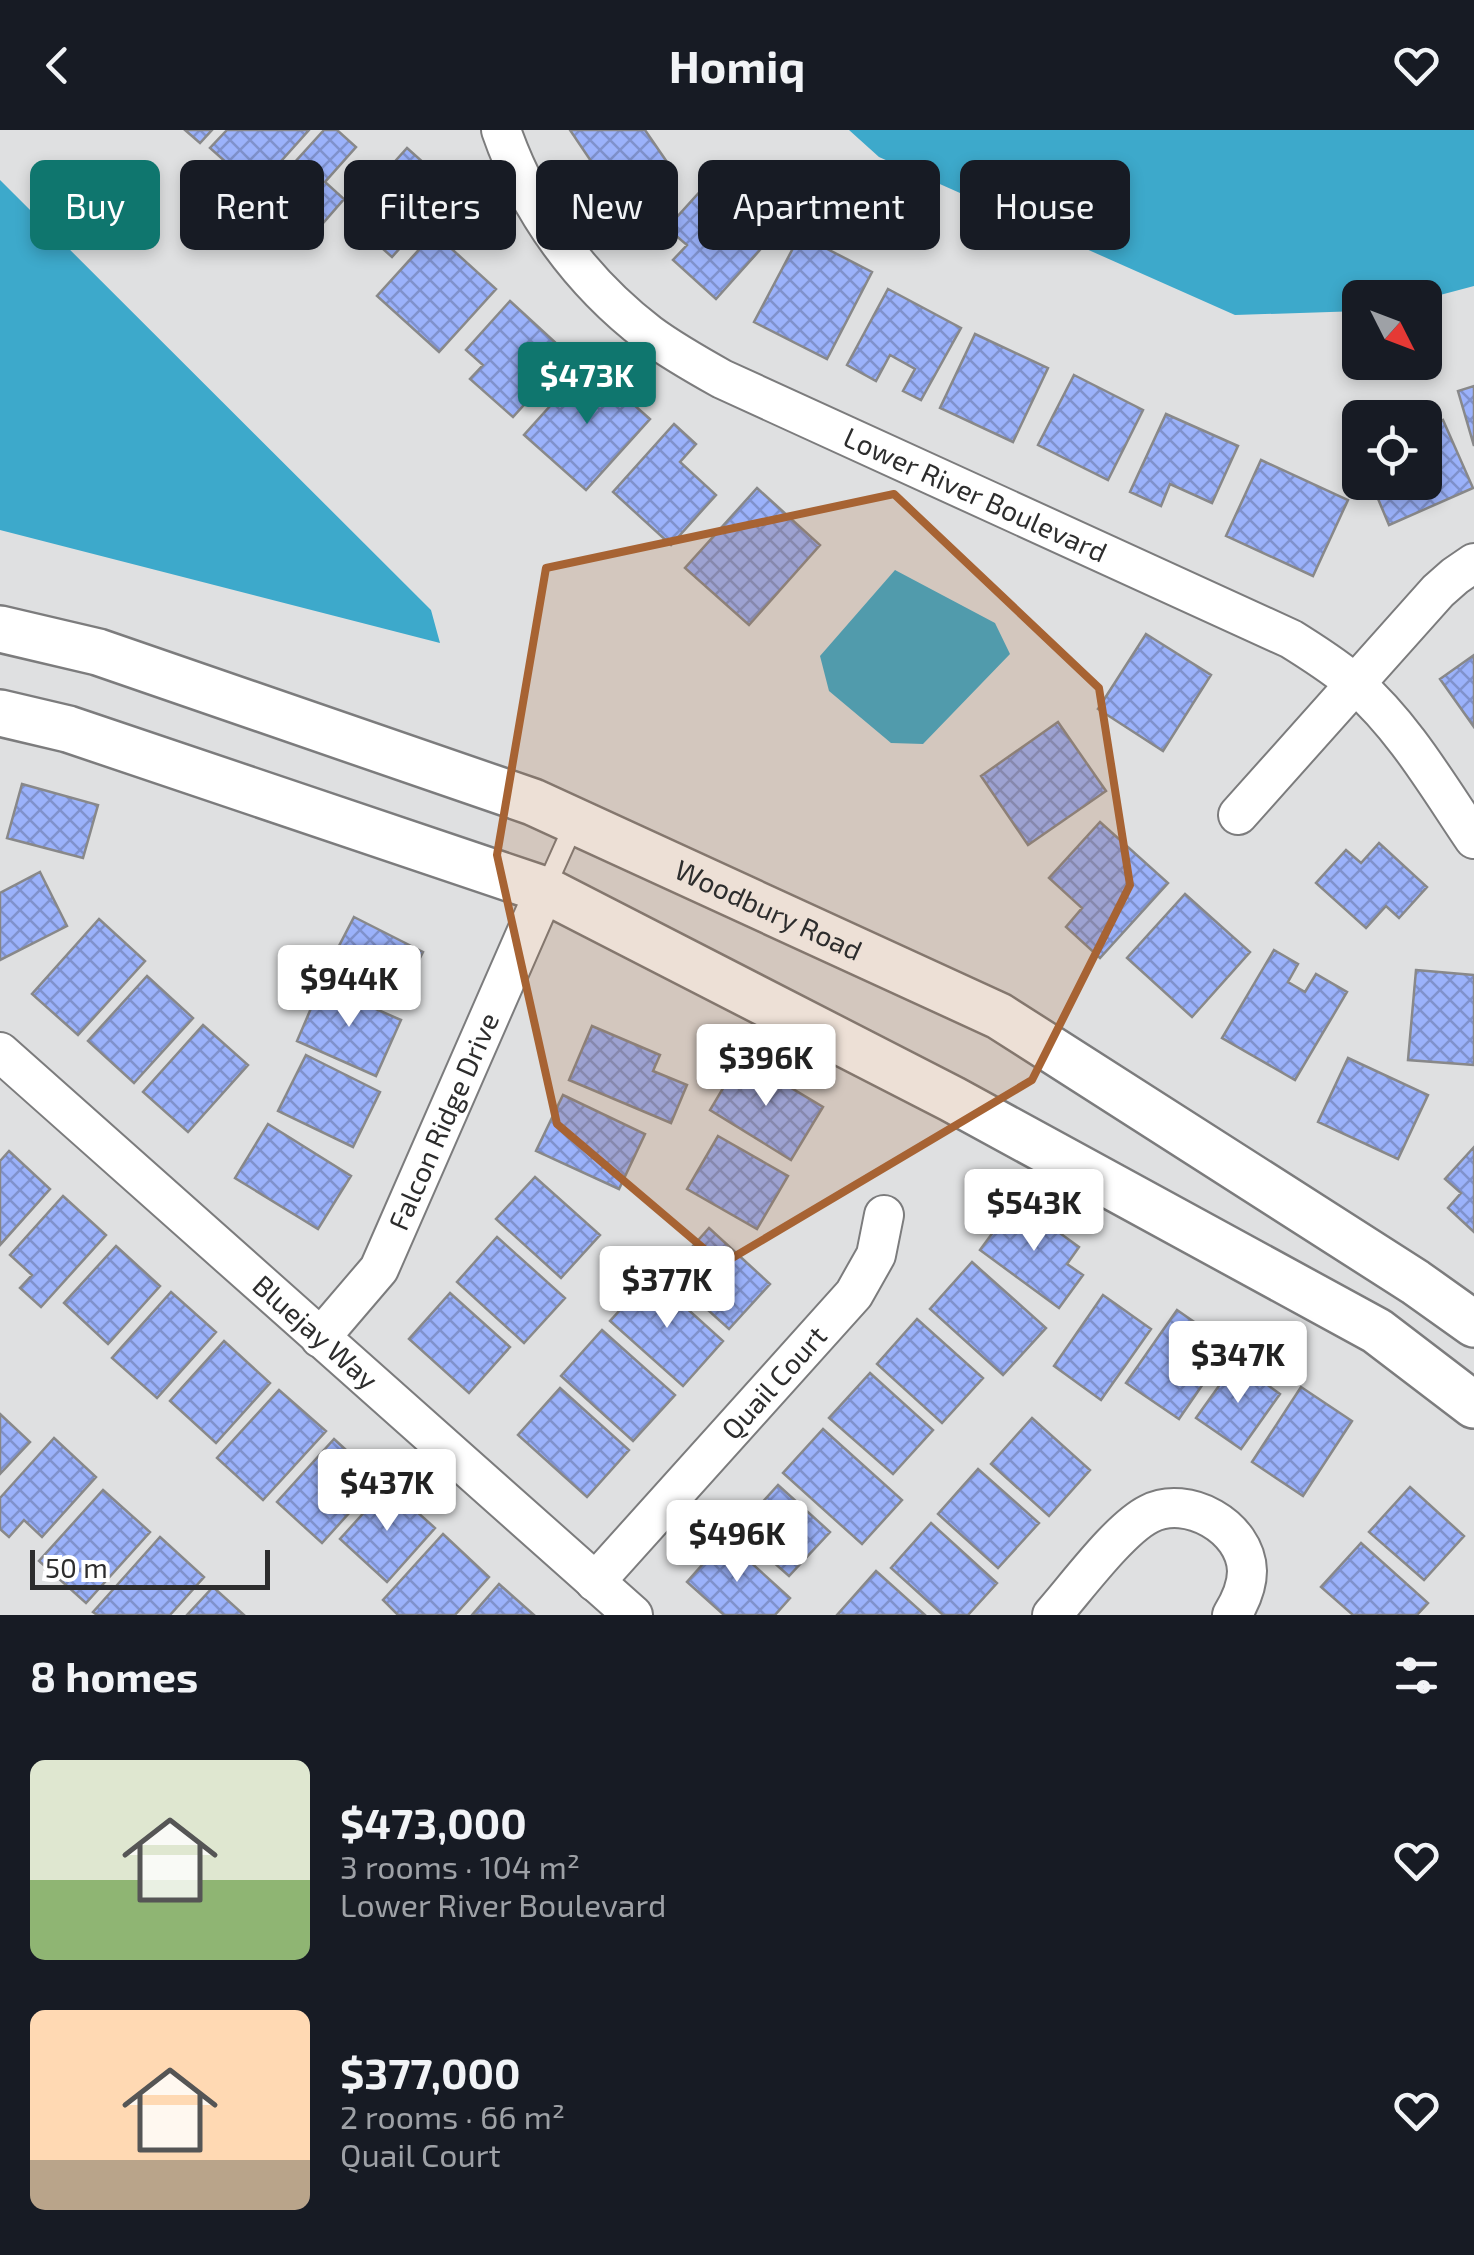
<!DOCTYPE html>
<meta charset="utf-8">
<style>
:root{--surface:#171b24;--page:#242831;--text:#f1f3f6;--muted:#9ea1a6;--accent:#0f766e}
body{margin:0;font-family:"Exo 2",sans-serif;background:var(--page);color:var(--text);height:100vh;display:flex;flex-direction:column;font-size:38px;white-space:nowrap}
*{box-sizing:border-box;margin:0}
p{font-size:32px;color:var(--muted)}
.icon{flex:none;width:55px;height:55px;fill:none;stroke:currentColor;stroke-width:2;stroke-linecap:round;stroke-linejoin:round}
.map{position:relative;height:1485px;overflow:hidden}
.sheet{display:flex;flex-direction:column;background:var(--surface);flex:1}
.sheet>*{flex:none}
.hud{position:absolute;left:30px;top:30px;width:1415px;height:90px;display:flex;gap:20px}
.needle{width:65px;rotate:132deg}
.fabs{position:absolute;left:1342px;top:150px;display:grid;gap:20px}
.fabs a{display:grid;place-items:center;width:100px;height:100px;border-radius:15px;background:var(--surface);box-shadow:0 5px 15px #0003;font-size:50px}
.scale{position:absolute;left:30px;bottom:25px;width:240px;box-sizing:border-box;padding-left:10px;border:5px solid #2d2d2d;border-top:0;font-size:28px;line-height:35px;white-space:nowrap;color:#2d2d2d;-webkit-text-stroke:8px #fff;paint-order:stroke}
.price{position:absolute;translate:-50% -85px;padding:0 22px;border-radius:10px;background:#fff;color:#222;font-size:32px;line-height:65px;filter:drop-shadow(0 2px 5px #0008)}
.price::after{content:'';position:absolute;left:50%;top:60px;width:30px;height:22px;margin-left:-15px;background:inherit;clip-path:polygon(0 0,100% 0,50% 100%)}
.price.on{background:var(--accent);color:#fff}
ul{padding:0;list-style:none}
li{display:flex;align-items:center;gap:30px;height:250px;padding:0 30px}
li span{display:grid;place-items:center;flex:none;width:280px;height:200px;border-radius:15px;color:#555}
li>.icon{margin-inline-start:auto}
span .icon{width:120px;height:120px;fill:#fffc;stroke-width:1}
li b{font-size:42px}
h2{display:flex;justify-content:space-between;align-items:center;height:120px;padding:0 30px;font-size:42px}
.tag{padding:0 35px;border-radius:15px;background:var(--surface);box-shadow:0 5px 15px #0003;font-size:35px;line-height:90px}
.tag.on{background:var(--accent);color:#fff}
header{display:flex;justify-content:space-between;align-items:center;height:130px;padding:0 30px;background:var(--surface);font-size:45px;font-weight:700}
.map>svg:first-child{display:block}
.water{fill:#3da9cb}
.building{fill:url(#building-cross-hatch);stroke:#888889;stroke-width:2.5}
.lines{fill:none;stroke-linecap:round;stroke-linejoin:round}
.service-casing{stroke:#7c7c7d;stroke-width:22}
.minor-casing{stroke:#7c7c7d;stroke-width:42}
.tertiary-casing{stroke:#7c7c7d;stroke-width:50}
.service{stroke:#fff;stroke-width:18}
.minor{stroke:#fff;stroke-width:38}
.tertiary{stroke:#fff;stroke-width:45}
.marked{fill:#a76333;fill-opacity:0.2;stroke:#a76333;stroke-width:8;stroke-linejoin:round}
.labels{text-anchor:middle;stroke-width:8;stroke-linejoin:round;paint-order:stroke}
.street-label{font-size:28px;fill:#2d2d2d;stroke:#fff}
</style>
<header><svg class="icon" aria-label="back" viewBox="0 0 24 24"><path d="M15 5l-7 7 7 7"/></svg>Homiq<svg class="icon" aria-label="heart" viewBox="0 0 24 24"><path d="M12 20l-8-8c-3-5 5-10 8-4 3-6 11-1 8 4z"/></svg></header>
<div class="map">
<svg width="1474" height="1485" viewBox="0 0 1474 1485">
<defs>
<pattern id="building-cross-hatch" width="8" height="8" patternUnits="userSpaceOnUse" patternTransform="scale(2.5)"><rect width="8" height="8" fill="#9bb2fb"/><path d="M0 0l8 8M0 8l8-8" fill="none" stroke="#7f91cc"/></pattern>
</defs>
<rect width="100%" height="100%" fill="#dfe0e1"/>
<path class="water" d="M849,0H1474V156L1425,169L1360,168V181L1235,185L879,27Z
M0,50L431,480L440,513L0,400Z
M895,440L995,493L1010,524L923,614L891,613L829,561L820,526Z"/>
<path class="building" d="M185,0H212L200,13Z
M227,0H309L256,59L210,18Z
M324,0H337L356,17L325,52L344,69L311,107L265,65Z
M570,0H645L669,35L631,60L613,33L599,43Z
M407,18L453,59L392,127L346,86Z
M705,56L767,112L716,169L673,130L687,115L667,98Z
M434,103L496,159L439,222L377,166Z
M800,105L872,142L827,229L754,192Z
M888,159L961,198L921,270L903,261L915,239L890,225L876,251L847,235Z
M510,171L569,225L513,287L470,249L483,235L466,220Z
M975,204L1048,238L1013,312L940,278Z
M588,234L650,289L586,360L524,305Z
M1074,245L1143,280L1108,350L1038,315Z
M1474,256V316L1458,261Z
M1166,284L1238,316L1212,373L1170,354L1161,376L1130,362Z
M1443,290L1473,358L1389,395L1371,352H1425V298Z
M674,294L696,314L680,332L716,365L671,415L613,362Z
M1360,299V328L1349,304Z
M1261,330L1348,370L1313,446L1226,406Z
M757,358L820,415L749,495L685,438Z
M1146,504L1211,545L1163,621L1098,579Z
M1474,525V597L1440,549Z
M1058,592L1106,661L1028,715L981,646Z
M22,654L98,675L83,728L7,708Z
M1100,692L1168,753L1100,828L1066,797L1082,778L1049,748Z
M1379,713L1427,757L1399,788L1386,776L1366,798L1316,753L1346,720L1361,733Z
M40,742L67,796L0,830V763Z
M1185,764L1250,822L1192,887L1127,828Z
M354,787L423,822L395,877L326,841Z
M99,789L145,831L78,905L32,864Z
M1274,820L1298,834L1288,852L1305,862L1316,844L1347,862L1295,950L1222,908Z
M1416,840L1474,845V935L1408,930Z
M147,846L193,888L134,953L88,911Z
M321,855L401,890L376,946L297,911Z
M203,895L248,935L188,1002L143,962Z
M592,896L660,925L653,941L687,955L671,993L569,950Z
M306,925L380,962L353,1017L278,981Z
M741,928L823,977L791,1030L710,980Z
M1348,928L1428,965L1398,1029L1318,992Z
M563,965L645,1004L619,1059L536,1021Z
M268,994L351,1046L318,1099L235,1048Z
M718,1006L788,1046L757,1099L687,1059Z
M1474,1017V1102L1448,1078L1461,1063L1445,1049Z
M9,1021L50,1059L0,1115V1031Z
M535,1047L600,1105L561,1148L496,1089Z
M63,1066L106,1105L41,1177L20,1158L32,1145L10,1125Z
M1016,1071L1079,1117L1067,1134L1083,1145L1059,1178L980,1120Z
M709,1098L770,1154L729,1199L668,1144Z
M497,1107L565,1168L524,1213L457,1152Z
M116,1116L160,1156L108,1214L64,1173Z
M972,1132L1046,1198L1003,1245L930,1179Z
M651,1146L723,1211L683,1256L610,1191Z
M171,1162L216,1202L157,1268L112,1228Z
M450,1163L510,1217L469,1263L409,1209Z
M1103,1165L1151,1199L1101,1270L1054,1236Z
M1177,1180L1229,1216L1179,1289L1126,1253Z
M917,1189L983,1248L942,1293L877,1234Z
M602,1200L675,1265L633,1311L561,1246Z
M224,1211L270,1253L216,1313L170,1271Z
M1236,1232L1280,1264L1241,1319L1196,1288Z
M870,1243L933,1300L893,1344L829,1288Z
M1301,1257L1352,1291L1303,1366L1252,1332Z
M560,1258L629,1320L587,1367L518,1305Z
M279,1260L326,1301L263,1370L217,1328Z
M0,1284L30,1312L0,1344Z
M1032,1288L1090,1340L1049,1386L991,1334Z
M823,1299L902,1370L862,1414L783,1343Z
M54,1308L96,1347L42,1407L24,1390L9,1407L0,1399V1368Z
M334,1309L379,1350L322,1413L277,1372Z
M978,1339L1039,1393L998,1438L938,1384Z
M778,1355L830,1402L789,1446L737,1400Z
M388,1356L435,1398L387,1452L340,1409Z
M1410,1357L1464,1406L1424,1450L1369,1402Z
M103,1360L150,1402L86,1473L39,1431Z
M931,1393L997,1453L968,1485H943L891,1438Z
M443,1404L489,1447L455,1485H398L383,1470Z
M160,1407L204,1447L170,1485H97L93,1482Z
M725,1409L790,1468L775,1485H724L687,1452Z
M1361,1413L1428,1473L1417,1485H1353L1321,1457Z
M876,1441L925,1485H837Z
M499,1454L534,1485H472Z
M213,1457L244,1485H187Z"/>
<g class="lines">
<g class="service-casing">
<path id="service" d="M545,759L575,692"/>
</g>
<g class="minor-casing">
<g id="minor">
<path id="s1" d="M501,0C529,81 581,152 649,204C672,221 697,235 722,249L1291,509C1313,523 1336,537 1355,554C1404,597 1438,656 1474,709"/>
<path d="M1238,685L1438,461L1455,446L1474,433"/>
<path id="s2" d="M0,922L633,1485"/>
<path id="s3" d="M320,1208L379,1139L545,760"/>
<path id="s4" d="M595,1452L854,1164L876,1125L884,1085"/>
<path d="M1052,1485C1076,1458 1119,1399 1149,1384C1187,1364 1246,1397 1247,1441C1247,1457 1240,1472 1232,1485"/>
</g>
</g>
<g class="tertiary-casing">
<g id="tertiary">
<path id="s5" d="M0,499L98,522L533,672L999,886L1415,1152L1474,1194"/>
<path d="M0,583L68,599L545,760L952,969L1377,1201L1474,1275"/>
</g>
</g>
<use href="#service" class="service"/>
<use href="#minor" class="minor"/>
<use href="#tertiary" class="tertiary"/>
</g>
<path class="marked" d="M894,364L1099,558L1130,755L1032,950L722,1134L557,994L497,725L546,438Z"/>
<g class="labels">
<g class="street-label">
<text dy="10" stroke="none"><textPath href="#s1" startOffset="620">Lower River Boulevard</textPath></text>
<text dy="10" stroke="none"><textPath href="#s5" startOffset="820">Woodbury Road</textPath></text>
<text dy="10" stroke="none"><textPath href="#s3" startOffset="252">Falcon Ridge Drive</textPath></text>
<text dy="10" stroke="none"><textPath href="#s2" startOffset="422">Bluejay Way</textPath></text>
<text dy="10" stroke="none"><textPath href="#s4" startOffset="268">Quail Court</textPath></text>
</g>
</g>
</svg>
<div class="fabs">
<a><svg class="needle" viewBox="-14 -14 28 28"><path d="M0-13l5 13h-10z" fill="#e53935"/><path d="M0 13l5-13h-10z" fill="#9ea1a6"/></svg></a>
<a><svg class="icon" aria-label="locate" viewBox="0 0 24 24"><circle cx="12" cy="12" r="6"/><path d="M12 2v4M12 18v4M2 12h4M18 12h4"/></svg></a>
</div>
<div class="scale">50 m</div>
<b class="price on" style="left:587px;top:297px">$473K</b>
<b class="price" style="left:349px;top:900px">$944K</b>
<b class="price" style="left:766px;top:979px">$396K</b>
<b class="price" style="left:1034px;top:1124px">$543K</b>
<b class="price" style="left:667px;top:1201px">$377K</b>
<b class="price" style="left:1238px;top:1276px">$347K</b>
<b class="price" style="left:387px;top:1404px">$437K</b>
<b class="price" style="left:737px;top:1455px">$496K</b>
<div class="hud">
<a class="tag on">Buy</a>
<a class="tag">Rent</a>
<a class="tag">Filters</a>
<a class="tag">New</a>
<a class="tag">Apartment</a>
<a class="tag">House</a>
</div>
</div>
<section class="sheet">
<h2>8 homes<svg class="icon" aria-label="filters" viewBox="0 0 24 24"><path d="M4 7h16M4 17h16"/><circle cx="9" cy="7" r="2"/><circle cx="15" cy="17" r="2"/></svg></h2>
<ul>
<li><span style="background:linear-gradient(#dfe7d0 60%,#8fb573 0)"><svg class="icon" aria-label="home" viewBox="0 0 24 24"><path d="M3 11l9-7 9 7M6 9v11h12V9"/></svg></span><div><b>$473,000</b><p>3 rooms · 104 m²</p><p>Lower River Boulevard</p></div><svg class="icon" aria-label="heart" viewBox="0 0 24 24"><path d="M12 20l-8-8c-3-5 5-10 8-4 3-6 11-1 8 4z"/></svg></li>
<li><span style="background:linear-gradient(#ffd9b3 75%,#b9a48a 0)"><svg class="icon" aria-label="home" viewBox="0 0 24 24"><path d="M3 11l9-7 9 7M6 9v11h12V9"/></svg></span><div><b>$377,000</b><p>2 rooms · 66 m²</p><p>Quail Court</p></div><svg class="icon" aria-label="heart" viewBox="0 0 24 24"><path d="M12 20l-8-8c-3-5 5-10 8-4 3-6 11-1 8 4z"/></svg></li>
</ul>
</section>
